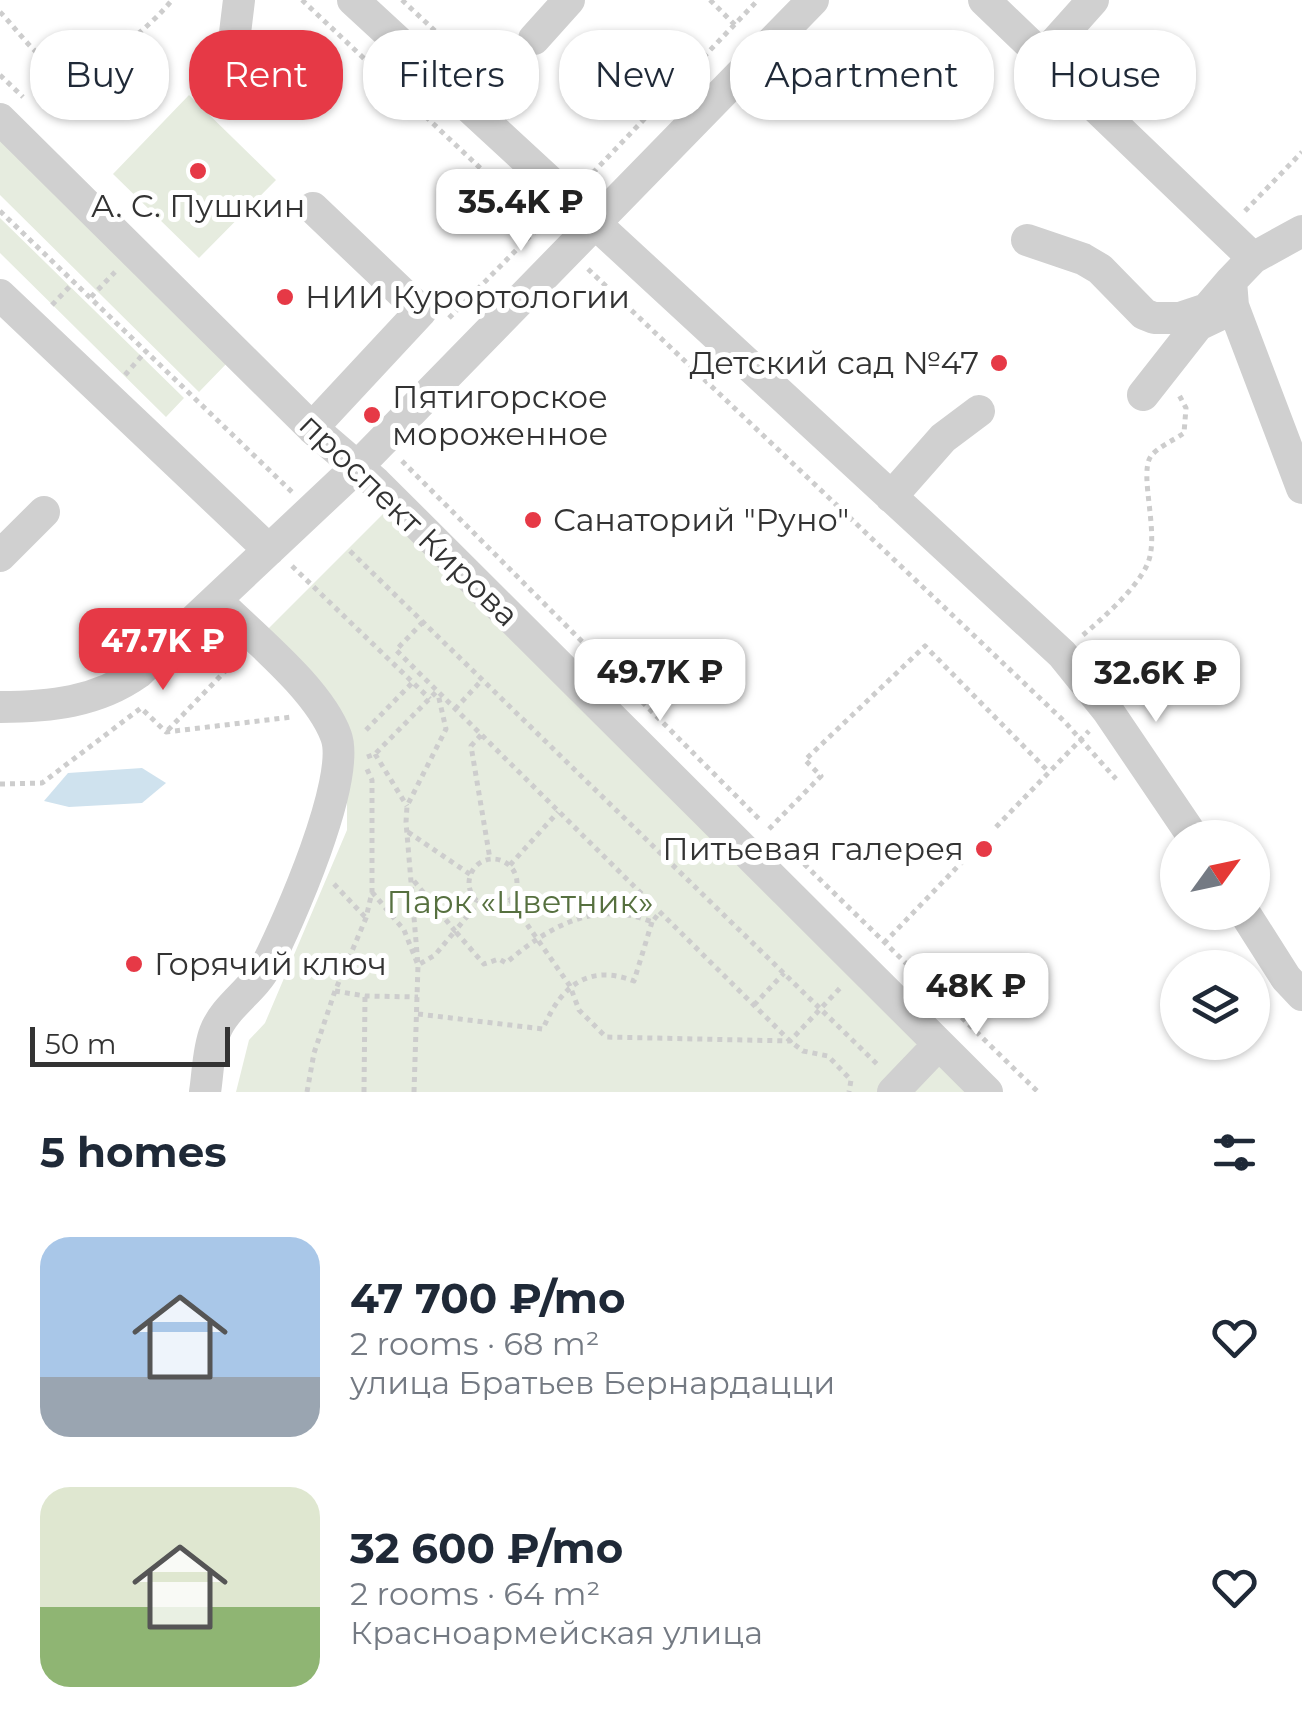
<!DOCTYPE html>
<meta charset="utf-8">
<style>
:root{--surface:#fff;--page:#f2f2f3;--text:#1f2937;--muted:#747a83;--accent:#e63946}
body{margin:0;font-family:Montserrat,sans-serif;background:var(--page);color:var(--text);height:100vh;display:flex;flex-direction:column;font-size:38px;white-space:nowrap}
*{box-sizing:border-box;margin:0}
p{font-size:32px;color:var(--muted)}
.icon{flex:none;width:55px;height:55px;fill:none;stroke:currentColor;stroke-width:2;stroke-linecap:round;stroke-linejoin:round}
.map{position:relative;height:1092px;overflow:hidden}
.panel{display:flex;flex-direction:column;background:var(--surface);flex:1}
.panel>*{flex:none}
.banner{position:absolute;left:30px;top:30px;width:1242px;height:90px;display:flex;gap:20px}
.needle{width:65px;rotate:57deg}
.tools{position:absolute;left:1160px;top:820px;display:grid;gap:20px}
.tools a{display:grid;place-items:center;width:110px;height:110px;border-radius:50%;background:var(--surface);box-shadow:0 2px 8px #0004;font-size:50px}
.scale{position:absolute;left:30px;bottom:25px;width:200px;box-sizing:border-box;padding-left:10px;border:5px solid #333;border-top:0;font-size:28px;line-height:35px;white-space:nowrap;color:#333;-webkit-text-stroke:8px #fff;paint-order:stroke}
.price{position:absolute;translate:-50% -85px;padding:0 22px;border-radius:20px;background:#fff;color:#222;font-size:32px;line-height:65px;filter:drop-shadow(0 2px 5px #0008)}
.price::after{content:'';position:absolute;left:50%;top:60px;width:30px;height:22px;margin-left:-15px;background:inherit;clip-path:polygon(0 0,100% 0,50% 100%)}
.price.current{background:var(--accent);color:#fff}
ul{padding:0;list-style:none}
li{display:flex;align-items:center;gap:30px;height:250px;padding:0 40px}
li span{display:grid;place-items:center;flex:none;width:280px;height:200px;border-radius:30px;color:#555}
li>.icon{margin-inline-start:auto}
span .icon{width:120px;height:120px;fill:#fffc;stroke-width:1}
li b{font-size:42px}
h2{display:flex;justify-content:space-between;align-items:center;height:120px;padding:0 40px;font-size:42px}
.tag{padding:0 35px;border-radius:40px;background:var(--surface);box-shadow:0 2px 8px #0004;font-size:35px;line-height:90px}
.tag.current{background:var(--accent);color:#fff}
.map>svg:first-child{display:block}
.green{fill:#e6ecdf}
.water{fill:#cfe2ee}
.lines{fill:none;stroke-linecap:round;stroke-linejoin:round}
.path{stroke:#cdcdcd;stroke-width:5;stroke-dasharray:5 5;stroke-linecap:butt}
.minor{stroke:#d0d0d0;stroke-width:32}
.poi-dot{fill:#e63946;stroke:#fff;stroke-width:4}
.labels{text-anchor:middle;stroke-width:10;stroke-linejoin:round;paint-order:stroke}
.poi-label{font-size:32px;fill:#333;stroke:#fff;text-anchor:start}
.street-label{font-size:32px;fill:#333;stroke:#fff}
.park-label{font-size:32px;fill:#56703f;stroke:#fff}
</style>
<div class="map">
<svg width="1302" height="1092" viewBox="0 0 1302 1092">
<rect width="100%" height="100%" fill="#fff"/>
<path class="green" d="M189,95L276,180L199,258L113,174Z
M0,134L229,361L199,392L0,195Z
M0,218L184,398L166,417L0,253Z
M389,508L987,1092H236L249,1040L265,1023L347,830V736L260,637Z"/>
<path class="water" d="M142,768L166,783L142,803L69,807L44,801L68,773Z"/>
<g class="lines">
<path class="path" d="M302,0L547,231
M402,0L447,42
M710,0L736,26
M0,12C16,28 35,57 56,66C91,80 152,25 172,0
M0,75L23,97
M586,180L758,0
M0,211L292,492
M1245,211L1302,152
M588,269L1065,722L1116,779
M91,297L115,272
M52,305L74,282
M449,318L543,223
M125,375L146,351
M402,461L761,821
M350,551L878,1065
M292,566L430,699
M423,622L396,650L790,1041L803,1051L828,1056L851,1080L849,1092
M1083,635C1103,618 1136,589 1147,565C1161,536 1138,474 1151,456C1158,447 1174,440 1184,433L1186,408L1178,393
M455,709L482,680
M168,730L237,659
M366,730L413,682
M481,735L471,746L490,859
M375,754L407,806
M367,757L375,754L437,691
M0,784L42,783L141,708L166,732L292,717
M996,827L1089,731
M769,829L821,776L805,760L925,646L1049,772
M408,832L471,875
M797,857L1038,1092
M469 883a24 24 0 1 1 48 0a24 24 0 1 1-48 0Z
M510,865L558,812
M414,881L455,931L479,902
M334,884L366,918
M372,892L404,930L418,965L435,955L455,931L484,964L499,959L506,963C548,927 596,899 652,922L660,912
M510,900L570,986L579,1010L606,1037L790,1041L842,986
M884,943L962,862
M335,991L365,996L418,997
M754,1005L784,973
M418,1014L543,1029C560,987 588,963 634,981L652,922
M307,1092L314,1053L335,991L366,918L372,892V780L366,767
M364,1092L365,996
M414,1092L418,965L406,822L407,806L446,729L438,694"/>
<path class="minor" d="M353,0L1062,654L1108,711L1194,838
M984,0L1253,258
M534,39L569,0
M1043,56L1093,0
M231,66L239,0
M0,119L312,428L376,483L987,1092
M1302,231L1253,258L1231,281L1233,306L1302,488
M1027,240L1083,259L1100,269L1144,314L1154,318H1180L1207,309L1231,281
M0,295L269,550
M1143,395L1198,325L1221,314
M312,428L421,311L313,208
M891,497L943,438L979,411
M0,556L44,512
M0,707C50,707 97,702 138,673L357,467L813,0
M1244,912L1286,978L1302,995
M205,1092C208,1073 208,1050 215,1032C225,1006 254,990 266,966C288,923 352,779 336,736C319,689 252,636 216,600
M893,1092L938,1045"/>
</g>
<g class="poi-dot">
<circle cx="198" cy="171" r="10"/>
<circle cx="285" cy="297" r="10"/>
<circle cx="999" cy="363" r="10"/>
<circle cx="372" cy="415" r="10"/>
<circle cx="533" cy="520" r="10"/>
<circle cx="984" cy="849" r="10"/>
<circle cx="134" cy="964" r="10"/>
</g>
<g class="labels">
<g class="poi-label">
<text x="198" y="217" text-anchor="middle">А. С. Пушкин</text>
<text x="305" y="308">НИИ Курортологии</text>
<text x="979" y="374" text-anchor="end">Детский сад №47</text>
<text x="392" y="408">Пятигорское<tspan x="392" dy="37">мороженное</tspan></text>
<text x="553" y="531">Санаторий "Руно"</text>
<text x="964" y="860" text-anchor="end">Питьевая галерея</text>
<text x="154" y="975">Горячий ключ</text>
</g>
<g class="street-label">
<text transform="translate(409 520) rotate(44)" y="11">проспект Кирова</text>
</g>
<g class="park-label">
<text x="520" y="913">Парк «Цветник»</text>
</g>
</g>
</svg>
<div class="tools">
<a><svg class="needle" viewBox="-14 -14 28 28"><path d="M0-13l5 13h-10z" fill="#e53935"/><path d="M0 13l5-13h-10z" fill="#747a83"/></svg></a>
<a><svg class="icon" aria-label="layers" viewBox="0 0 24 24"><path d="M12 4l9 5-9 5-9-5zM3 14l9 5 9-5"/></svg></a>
</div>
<div class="scale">50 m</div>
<b class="price" style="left:521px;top:254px">35.4K ₽</b>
<b class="price current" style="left:163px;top:693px">47.7K ₽</b>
<b class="price" style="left:660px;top:724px">49.7K ₽</b>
<b class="price" style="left:1156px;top:725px">32.6K ₽</b>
<b class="price" style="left:976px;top:1038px">48K ₽</b>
<div class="banner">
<a class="tag">Buy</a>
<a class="tag current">Rent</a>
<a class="tag">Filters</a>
<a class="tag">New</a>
<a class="tag">Apartment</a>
<a class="tag">House</a>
</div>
</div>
<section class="panel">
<h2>5 homes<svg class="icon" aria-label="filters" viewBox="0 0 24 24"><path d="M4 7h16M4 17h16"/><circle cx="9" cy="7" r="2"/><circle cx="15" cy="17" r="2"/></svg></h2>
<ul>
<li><span style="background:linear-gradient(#a9c7e8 70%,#9aa5b1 0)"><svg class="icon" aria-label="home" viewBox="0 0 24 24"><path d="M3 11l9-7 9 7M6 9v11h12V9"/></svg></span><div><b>47 700 ₽/mo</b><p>2 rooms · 68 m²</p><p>улица Братьев Бернардацци</p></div><svg class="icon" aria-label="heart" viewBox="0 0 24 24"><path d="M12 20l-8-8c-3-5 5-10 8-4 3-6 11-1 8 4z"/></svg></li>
<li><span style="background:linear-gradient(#dfe7d0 60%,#8fb573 0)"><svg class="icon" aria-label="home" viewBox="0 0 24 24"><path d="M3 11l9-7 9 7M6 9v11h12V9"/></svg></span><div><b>32 600 ₽/mo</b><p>2 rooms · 64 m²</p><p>Красноармейская улица</p></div><svg class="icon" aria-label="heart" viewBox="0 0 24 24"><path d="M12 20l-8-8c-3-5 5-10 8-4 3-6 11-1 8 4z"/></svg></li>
</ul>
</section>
